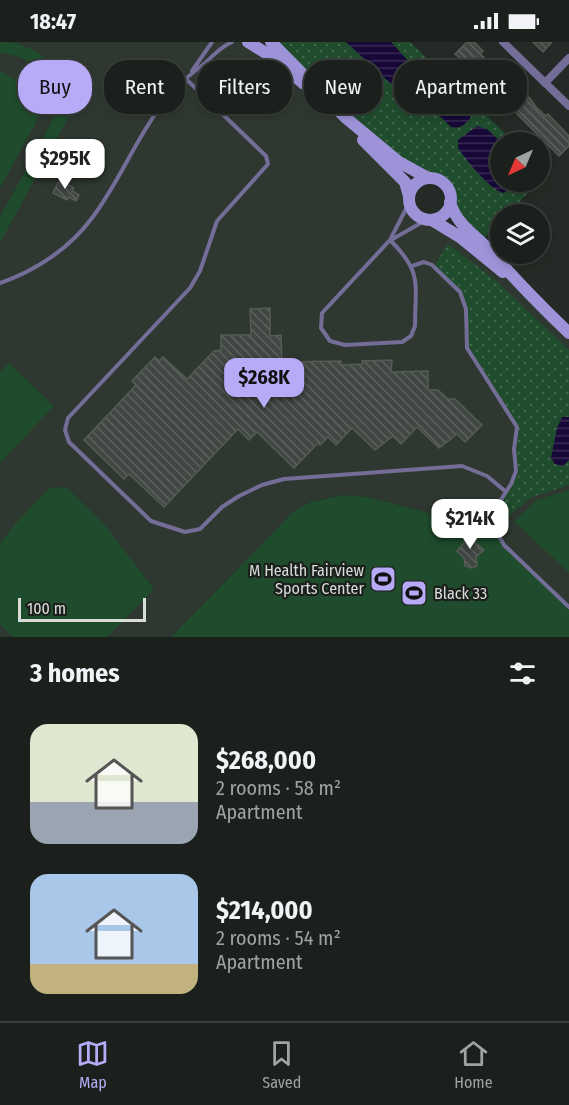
<!DOCTYPE html>
<meta charset="utf-8">
<style>
:root{--surface:#1b201c;--page:#242825;--text:#f1f3f6;--muted:#a0a3a3;--line:#393e3b;--accent:#b7abf8}
body{margin:0;font-family:"Fira Sans Condensed",sans-serif;background:var(--page);color:var(--text);height:100vh;display:flex;flex-direction:column;font-size:22px;white-space:nowrap}
*{box-sizing:border-box;margin:0}
p{font-size:20px;color:var(--muted)}
.icon{flex:none;width:33px;height:33px;fill:none;stroke:currentColor;stroke-width:2;stroke-linecap:round;stroke-linejoin:round}
.map{position:relative;height:595px;overflow:hidden}
.drawer{display:flex;flex-direction:column;background:var(--surface);flex:1}
.drawer>*{flex:none}
.guide{position:absolute;left:18px;top:18px;width:534px;height:54px;display:flex;gap:12px}
.needle{width:39px;rotate:224deg}
.controls{position:absolute;left:490px;top:90px;display:grid;gap:12px}
.controls a{display:grid;place-items:center;width:60px;height:60px;border-radius:50%;background:var(--surface);box-shadow:0 3px 9px #0003,0 0 0 2px var(--line);font-size:30px}
.scale{position:absolute;left:18px;bottom:15px;width:128px;box-sizing:border-box;padding-left:6px;border:3px solid #d9dcd9;border-top:0;font-size:16px;line-height:21px;white-space:nowrap;color:#d9dcd9;-webkit-text-stroke:4px #1b201c;paint-order:stroke}
.price{position:absolute;translate:-50% -51px;padding:0 14px;border-radius:12px;background:#fff;color:#222;font-size:20px;line-height:39px;filter:drop-shadow(0 2px 3px #0008)}
.price::after{content:'';position:absolute;left:50%;top:36px;width:18px;height:14px;margin-left:-9px;background:inherit;clip-path:polygon(0 0,100% 0,50% 100%)}
.price.selected{background:var(--accent);color:#111}
ul{padding:0;list-style:none}
li{display:flex;align-items:center;gap:18px;height:150px;padding:0 30px}
li span{display:grid;place-items:center;flex:none;width:168px;height:120px;border-radius:18px;color:#555}
li>.icon{margin-inline-start:auto}
span .icon{width:72px;height:72px;fill:#fffc;stroke-width:1}
li b{font-size:26px}
h2{display:flex;justify-content:space-between;align-items:center;height:72px;padding:0 30px;font-size:26px}
.pill{padding:0 21px;border-radius:24px;background:var(--surface);box-shadow:0 3px 9px #0003,0 0 0 2px var(--line);font-size:21px;line-height:54px}
.pill.selected{background:var(--accent);color:#111}
.status{display:flex;justify-content:space-between;align-items:center;height:42px;padding:0 30px;background:var(--surface);direction:ltr}
.status svg{height:16px;fill:currentColor}
.dock{display:flex;justify-content:space-around;align-items:center;height:84px;border-top:2px solid var(--line);background:var(--surface);font-size:16px;color:var(--muted)}
.dock a{display:grid;justify-items:center;gap:3px}
.dock .selected{color:var(--accent)}
.map>svg:first-child{display:block}
.built{fill:#2e3830}
.grass{fill:url(#grass-dots)}
.pitch{fill:#1f4c2c}
.water{fill:url(#water-rules)}
.building{fill:url(#building-back-hatch);stroke:#555b56;stroke-width:1.5}
.lines{fill:none;stroke-linecap:round;stroke-linejoin:round}
.lane{stroke:#736d98;stroke-width:4}
.street{stroke:#736d98;stroke-width:8}
.secondary{stroke:#9e93d8;stroke-width:12}
.labels{text-anchor:middle;stroke-width:4.5;stroke-linejoin:round;paint-order:stroke}
.poi-label{font-size:16px;fill:#d9dcd9;stroke:#1b201c;text-anchor:end}
</style>
<div class="status"><b>18:47</b><svg viewBox="0 0 49 12"><path d="M0 12V9h3v3zM5 12V6h3v6zM10 12V3h3v9zM15 12V0h3v12zM26 1h20v11H26zM47 4h2v5h-2z"/></svg></div>
<div class="map">
<svg width="569" height="595" viewBox="0 0 569 595">
<defs>
<pattern id="grass-dots" width="8" height="8" patternUnits="userSpaceOnUse" patternTransform="scale(1.5)"><rect width="8" height="8" fill="#1f4c2c"/><path d="M2 2h.1M6 6h.1" fill="none" stroke="#3f654a" stroke-width="1.8" stroke-linecap="round"/></pattern>
<pattern id="water-rules" width="6" height="5" patternUnits="userSpaceOnUse" patternTransform="scale(1.5)"><rect width="6" height="5" fill="#170838"/><path d="M0 2.5h6" fill="none" stroke="#382b54"/></pattern>
<pattern id="building-back-hatch" width="6" height="6" patternUnits="userSpaceOnUse" patternTransform="scale(1.5)"><rect width="6" height="6" fill="#414742"/><path d="M-1 5l2 2M0 0l6 6M5-1l2 2" fill="none" stroke="#5c615d"/></pattern>
</defs>
<rect width="100%" height="100%" fill="#242a25"/>
<path class="built" d="M0,0H248L304,42L394,128L415,172L509,234L569,291V565L504,503L494,485L478,484L368,455L342,453L321,457L293,470L171,595H0Z"/>
<path class="grass" d="M276,0H410L514,100H501V140H539L507,172H501V179L482,198L464,182L455,161L453,150L446,140L414,125L355,78Z
M448,202L494,237L569,308V443L532,455L494,485C492,466 507,453 514,436C516,430 516,399 518,388L466,302L463,255L434,224Z"/>
<path class="pitch" d="M0,0L15,1L36,9L58,26L70,46L82,50L0,201V175L55,74C72,39 30,13 0,11Z
M0,29L49,56L0,146Z
M9,321L54,364L0,421V330Z
M66,445L104,482L154,547L107,595H13L0,582V502L14,483L50,446Z
M569,448V531L514,479L537,458Z
M342,453L368,455L478,484L494,485L498,494L569,565V595H171L293,470L311,460Z"/>
<path class="water" d="M346,0H391L409,20L404,34L396,44L391,42Z
M419,28L432,33L469,68L471,75C467,81 460,88 451,85L411,46L412,34Z
M477,84L487,87L501,100V140H516L504,151C490,148 466,118 458,106V98Z
M562,375H569V418L563,424L555,422L551,416L557,386Z"/>
<path class="building" d="M467,0H474L483,9L480,12L517,43L519,46L516,49L526,58L529,55L536,65L546,74L548,72L569,94V104L559,114L488,43L485,45L471,32L474,29L455,12Z
M533,0H552L543,10Z
M61,135L68,139L67,142L74,146L72,149L79,153L76,159L69,155L67,158L53,151Z
M270,266V294L281,293L282,320L341,319V323L363,322L362,319L392,318L391,330L428,329V348H438L448,357H455L482,383L465,400L457,392L439,406L417,385L401,402L393,394L375,408L352,386L336,403L328,395L320,403L318,401L294,426L257,390L249,398L238,387L164,465L129,432L124,437L84,398L136,343L132,339L155,315L159,319L163,315L187,337L214,309L221,308V293H251L250,267Z
M470,491L476,492V501L484,508L476,515L477,524L471,526L465,524L464,516L457,509L464,501V492Z"/>
<g class="lines">
<path class="lane" d="M192,29L212,0
M186,37L266,114L268,122L217,179L200,229L190,246L68,376L65,388L69,400L151,479L185,490L200,487L222,465L239,454L262,443L284,437L462,424L487,434L505,449
M390,198C423,231 415,241 415,284L411,294L402,300L345,303L330,299L321,286L322,271L390,198L409,161
M391,198L426,178
M412,224L424,220L432,223L460,250L466,267L467,306L517,385L514,407L516,429L511,442L495,467L496,489L504,503L569,565
M0,241C35,229 69,207 92,176C131,124 144,67 200,25C211,17 218,6 232,0"/>
<path class="street" d="M503,0L569,64
M545,41L569,16"/>
<path class="secondary" d="M248,0L274,16L304,42
M271,0L346,76L399,120L428,136
M363,98L405,140L409,154
M409 157a21 21 0 1 1 42 0a21 21 0 1 1-42 0Z
M450,160C457,185 479,195 494,213C518,241 543,266 569,291
M432,178L460,195L503,230"/>
</g>
<defs>
<g id="stadium-square" transform="scale(1.35)"><rect x="-9" y="-9" width="18" height="18" rx="4" fill="#b7abf8" stroke="#1b201c"/><path d="M0-5a6.5 5 0 1 0 0 10a6.5 5 0 1 0 0-10ZM-3.5-1.8h7v3.6h-7Z" fill="#111"/></g>
</defs>
<g fill-rule="evenodd">
<use href="#stadium-square" x="383" y="537"/>
<use href="#stadium-square" x="414" y="551"/>
</g>
<g class="labels">
<g class="poi-label">
<text x="364" y="534">M Health Fairview<tspan x="364" dy="18">Sports Center</tspan></text>
<text x="434" y="557" text-anchor="start">Black 33</text>
</g>
</g>
</svg>
<div class="controls">
<a><svg class="needle" viewBox="-14 -14 28 28"><path d="M0-13l5 13h-10z" fill="#e53935"/><path d="M0 13l5-13h-10z" fill="#a0a3a3"/></svg></a>
<a><svg class="icon" aria-label="layers" viewBox="0 0 24 24"><path d="M12 4l9 5-9 5-9-5zM3 14l9 5 9-5"/></svg></a>
</div>
<div class="scale">100 m</div>
<b class="price" style="left:65px;top:148px">$295K</b>
<b class="price selected" style="left:264px;top:367px">$268K</b>
<b class="price" style="left:470px;top:508px">$214K</b>
<div class="guide">
<a class="pill selected">Buy</a>
<a class="pill">Rent</a>
<a class="pill">Filters</a>
<a class="pill">New</a>
<a class="pill">Apartment</a>
</div>
</div>
<section class="drawer">
<h2>3 homes<svg class="icon" aria-label="filters" viewBox="0 0 24 24"><path d="M4 7h16M4 17h16"/><circle cx="9" cy="7" r="2"/><circle cx="15" cy="17" r="2"/></svg></h2>
<ul>
<li><span style="background:linear-gradient(#dfe7d0 65%,#9aa5b1 0)"><svg class="icon" aria-label="home" viewBox="0 0 24 24"><path d="M3 11l9-7 9 7M6 9v11h12V9"/></svg></span><div><b>$268,000</b><p>2 rooms · 58 m²</p><p>Apartment</p></div></li>
<li><span style="background:linear-gradient(#a9c7e8 75%,#c2b280 0)"><svg class="icon" aria-label="home" viewBox="0 0 24 24"><path d="M3 11l9-7 9 7M6 9v11h12V9"/></svg></span><div><b>$214,000</b><p>2 rooms · 54 m²</p><p>Apartment</p></div></li>
</ul>
</section>
<nav class="dock">
<a class="selected"><svg class="icon" aria-label="map" viewBox="0 0 24 24"><path d="M3 6l6-2 6 2 6-2v14l-6 2-6-2-6 2zM9 4v14M15 6v14"/></svg>Map</a>
<a><svg class="icon" aria-label="saved" viewBox="0 0 24 24"><path d="M7 4h10v16l-5-4-5 4z"/></svg>Saved</a>
<a><svg class="icon" aria-label="home" viewBox="0 0 24 24"><path d="M3 11l9-7 9 7M6 9v11h12V9"/></svg>Home</a>
</nav>
